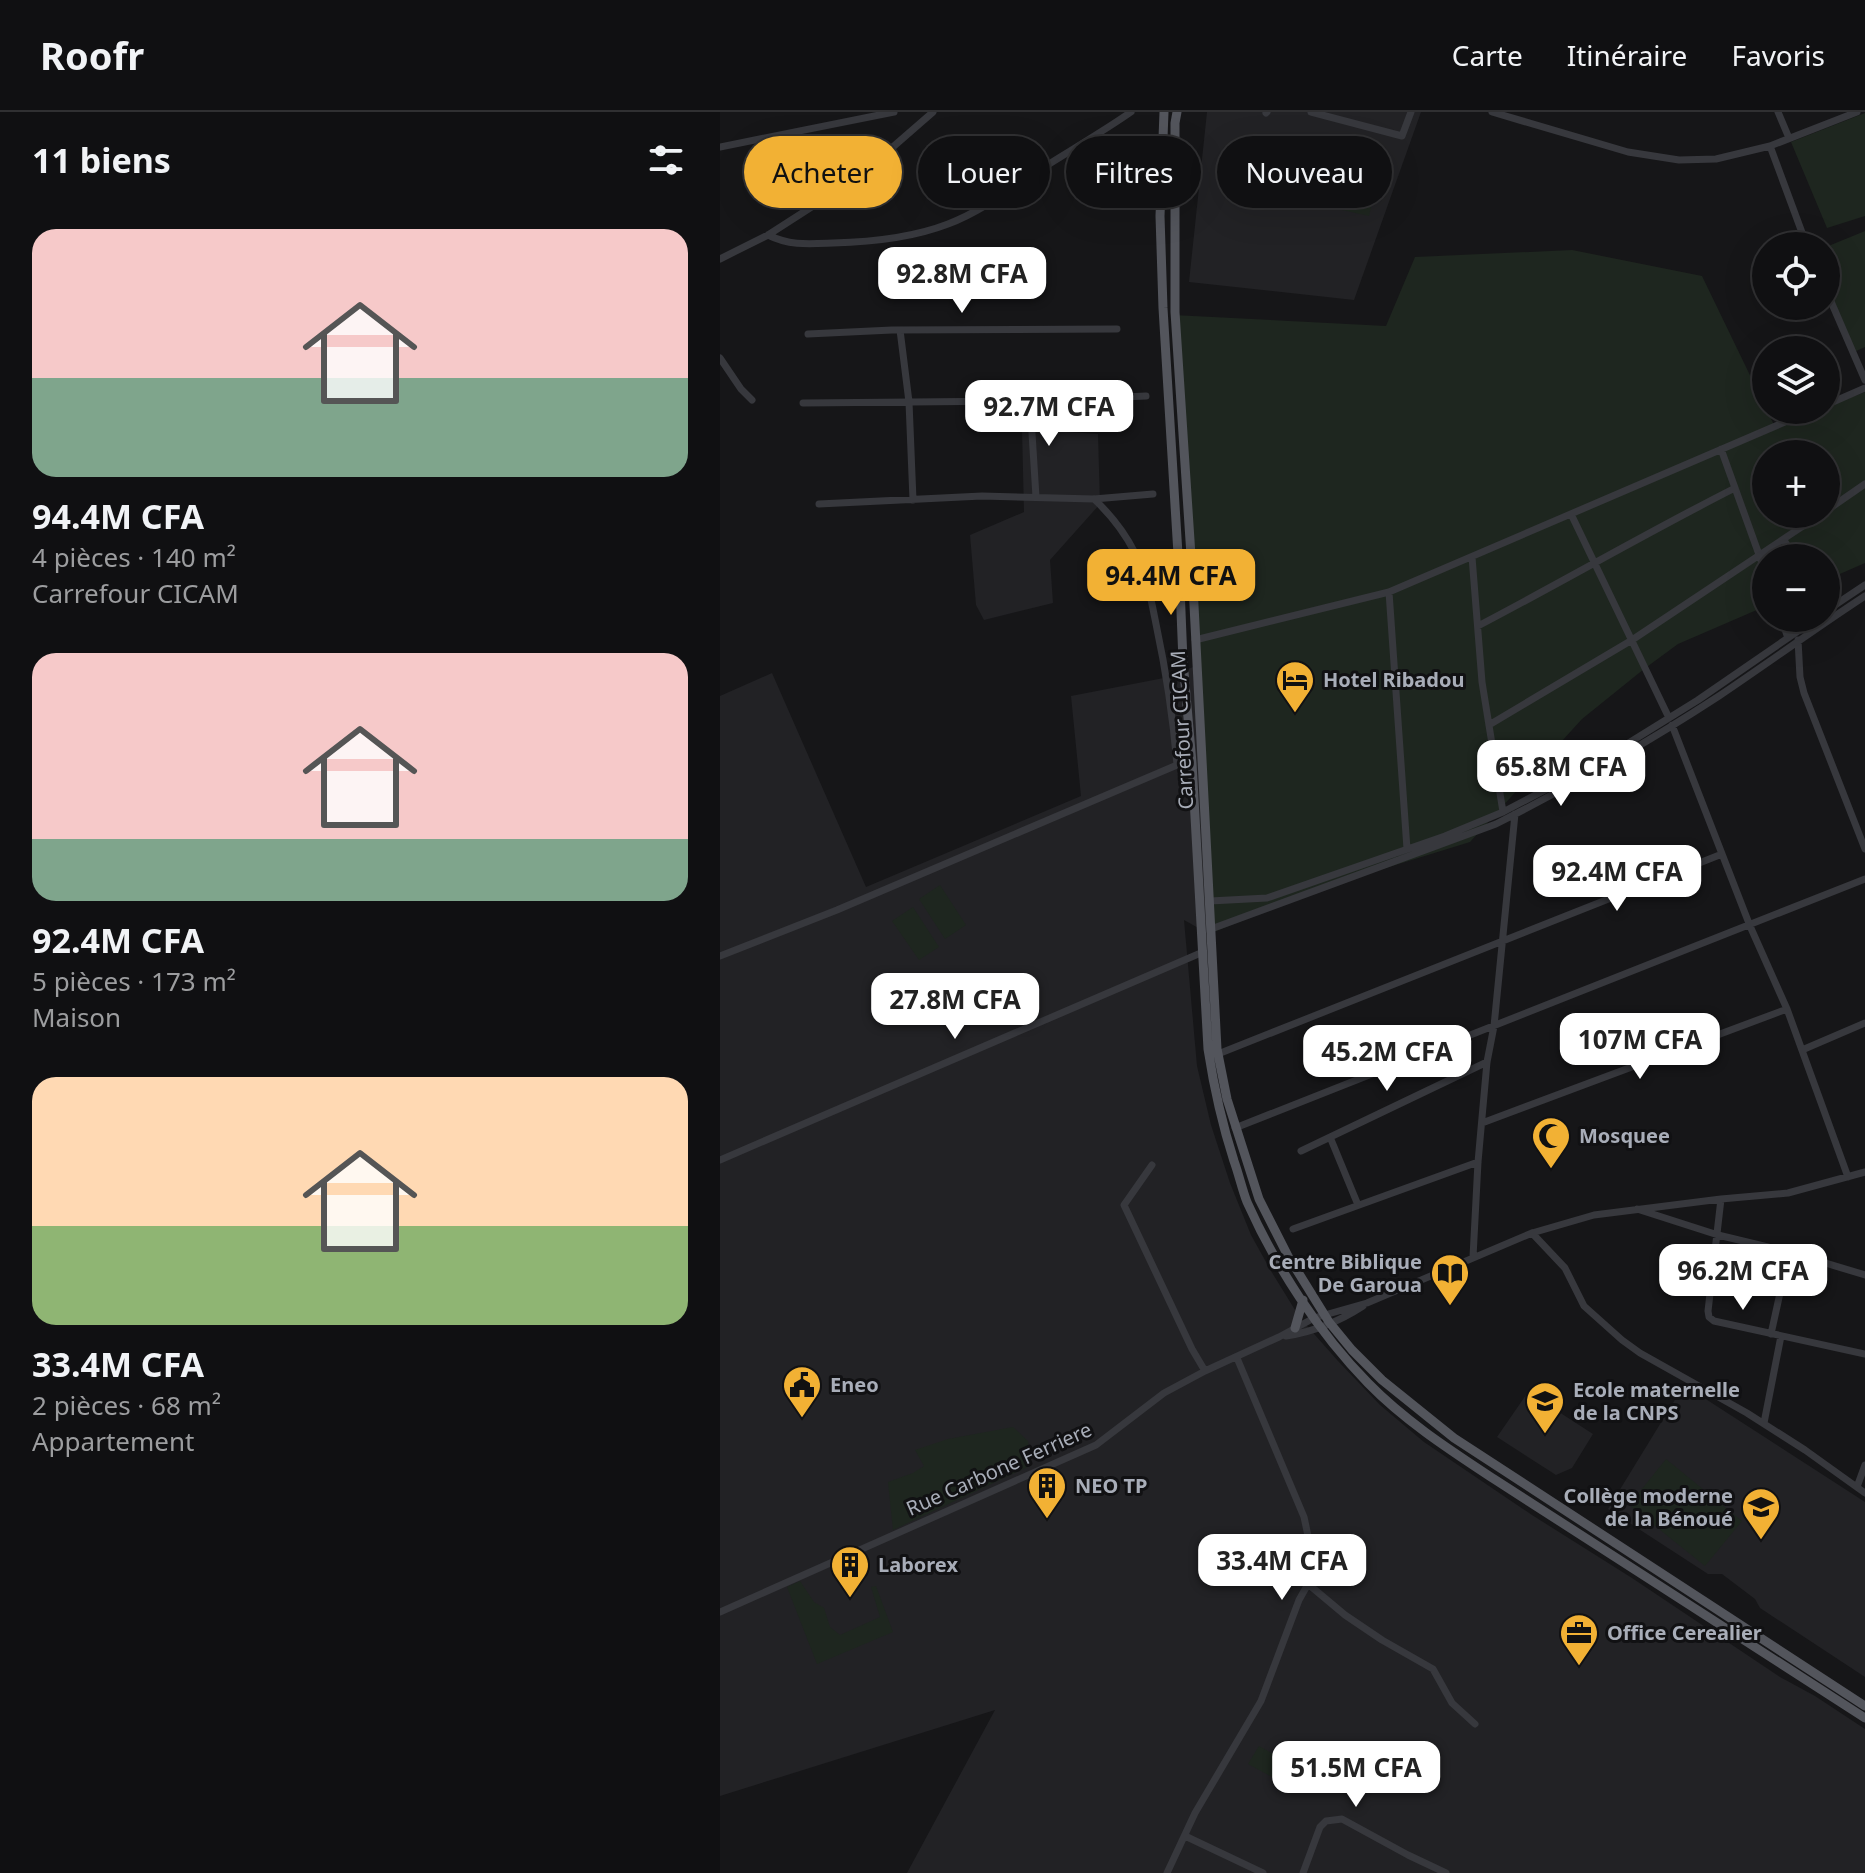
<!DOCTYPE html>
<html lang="fr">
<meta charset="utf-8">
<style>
:root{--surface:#101012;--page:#19191b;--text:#f1f3f6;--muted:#9c9d9f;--line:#303032;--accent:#f2b134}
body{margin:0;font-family:"Noto Sans",sans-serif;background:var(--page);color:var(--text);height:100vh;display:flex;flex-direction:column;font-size:30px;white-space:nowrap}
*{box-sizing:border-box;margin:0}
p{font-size:26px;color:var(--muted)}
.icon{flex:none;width:44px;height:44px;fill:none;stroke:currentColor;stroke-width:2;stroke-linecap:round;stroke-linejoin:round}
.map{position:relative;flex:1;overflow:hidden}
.side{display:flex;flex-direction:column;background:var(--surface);width:720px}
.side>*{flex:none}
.hud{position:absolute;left:24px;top:24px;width:760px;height:72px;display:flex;gap:16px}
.buttons{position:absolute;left:1032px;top:120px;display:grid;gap:16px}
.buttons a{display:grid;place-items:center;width:88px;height:88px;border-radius:50%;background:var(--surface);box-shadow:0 8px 32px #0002,0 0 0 2px var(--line);font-size:40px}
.price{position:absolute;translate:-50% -68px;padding:0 18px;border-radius:16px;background:#fff;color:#222;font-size:26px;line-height:52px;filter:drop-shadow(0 2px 4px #0008)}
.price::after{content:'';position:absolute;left:50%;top:48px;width:24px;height:18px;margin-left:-12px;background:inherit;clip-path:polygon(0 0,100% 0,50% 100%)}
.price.active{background:var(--accent);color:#111}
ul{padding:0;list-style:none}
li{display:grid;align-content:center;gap:16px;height:424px;padding:0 32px}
li span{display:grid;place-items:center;height:248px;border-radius:24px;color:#555}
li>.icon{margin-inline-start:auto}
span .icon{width:144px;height:144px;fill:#fffc;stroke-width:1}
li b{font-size:34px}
h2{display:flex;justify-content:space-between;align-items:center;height:96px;padding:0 32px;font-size:34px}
.pill{padding:0 28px;border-radius:36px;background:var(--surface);box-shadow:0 8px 32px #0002,0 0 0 2px var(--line);font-size:28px;line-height:72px}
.pill.active{background:var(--accent);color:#111}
header{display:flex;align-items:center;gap:48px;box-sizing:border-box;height:112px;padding:0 40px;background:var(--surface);border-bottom:2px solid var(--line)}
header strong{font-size:38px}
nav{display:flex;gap:44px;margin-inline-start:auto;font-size:28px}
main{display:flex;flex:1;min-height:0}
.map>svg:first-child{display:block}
.built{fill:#222225}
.green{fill:#1e261f;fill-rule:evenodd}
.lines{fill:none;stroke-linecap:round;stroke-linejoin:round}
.minor{stroke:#37383d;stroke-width:7}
.major{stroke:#53555c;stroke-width:9}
.labels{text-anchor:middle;stroke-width:6;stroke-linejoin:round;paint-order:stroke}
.poi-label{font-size:20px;font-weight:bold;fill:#a8adb8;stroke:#111113;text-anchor:start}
.street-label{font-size:20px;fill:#a8adb8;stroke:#111113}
</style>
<header>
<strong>Roofr</strong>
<nav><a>Carte</a><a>Itinéraire</a><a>Favoris</a></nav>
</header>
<main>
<section class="side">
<h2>11 biens<svg class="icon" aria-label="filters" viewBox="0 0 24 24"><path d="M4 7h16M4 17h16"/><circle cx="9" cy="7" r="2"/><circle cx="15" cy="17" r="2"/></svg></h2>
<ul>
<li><span style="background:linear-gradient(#f6c9c9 60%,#7fa58c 0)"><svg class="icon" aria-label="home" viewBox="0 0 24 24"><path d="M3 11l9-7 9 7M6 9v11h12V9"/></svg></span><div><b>94.4M CFA</b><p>4 pièces · 140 m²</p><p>Carrefour CICAM</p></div></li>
<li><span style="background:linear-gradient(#f6c9c9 75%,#7fa58c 0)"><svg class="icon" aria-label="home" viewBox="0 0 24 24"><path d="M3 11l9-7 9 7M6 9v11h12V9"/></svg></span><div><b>92.4M CFA</b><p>5 pièces · 173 m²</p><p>Maison</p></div></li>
<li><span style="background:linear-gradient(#ffd9b3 60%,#8fb573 0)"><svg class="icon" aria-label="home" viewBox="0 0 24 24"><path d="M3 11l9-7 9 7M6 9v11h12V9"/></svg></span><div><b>33.4M CFA</b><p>2 pièces · 68 m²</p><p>Appartement</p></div></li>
</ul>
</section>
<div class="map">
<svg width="1145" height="1761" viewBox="0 0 1145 1761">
<rect width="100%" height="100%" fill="#161618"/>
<path class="built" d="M487,0H701L634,188L469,170Z
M302,317L378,322L380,392L330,448L333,491L264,508L256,493L250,423L304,400Z
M473,555L489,822L464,808L477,954L491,1013L510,1071L531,1123L551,1159L580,1206L618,1249L660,1293L704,1330L812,1403L912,1466L1060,1565L1095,1584L1145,1617V1761H187L275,1598L0,1684V584L52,561L146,775L361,684L351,584L449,565Z
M964,1273L1145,1390V1565L1040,1496L1035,1487L1002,1462H988L888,1397Z
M808,1280L873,1322L852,1356L836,1363L777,1325Z"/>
<path class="green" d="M1145,1V104L1107,116L1071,30Z
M606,67L655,78L649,104L600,93Z
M1145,119V235L1134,240L1106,172V135Z
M852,138L982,164L1055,315L1099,298H1106V295L1145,280V451L1106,468V446H1046V494L958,532L924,557L862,607L750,730L614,772L489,822L453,203L666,214L695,145ZM1046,342H1106V402H1046Z
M220,773L246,813L225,827L199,787Z
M193,795L219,835L199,848L172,809Z
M293,1315L308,1329L312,1353L173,1418L168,1370L193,1361L204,1354L195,1338L228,1327Z
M946,1347L1022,1409L985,1454L909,1393Z
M80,1469L94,1490L104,1496L110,1515L120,1523L160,1505L151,1475L156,1474L173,1520L97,1552L67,1475Z
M539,1634L577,1655L567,1673L528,1652Z"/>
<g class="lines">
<path class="minor" d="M591,0L682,24L691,0
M772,0L908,40L959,48L996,47L1050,34L1137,0
M1058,0L1069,26
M546,1L547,0
M1050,34L1087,134
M0,35L174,0
M48,123C70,134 89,132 113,131C152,130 192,126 228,112C260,100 289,78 318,59C349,39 381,21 411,0
M0,147L48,123L104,87L132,63L174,34L213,0
M1106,178L1145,268
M180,218L189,290L193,388
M88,222L172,218L397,217
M0,246L21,277L32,288
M310,289L316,385
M83,291L310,289L426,284
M1106,293L1145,276
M1001,337L1046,462
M374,387C390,402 405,421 415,441C427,463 431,487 436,512C446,559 453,605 457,653
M99,392L262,384L374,387L433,382
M1106,399L1145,372
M851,402L949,606
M1064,428L1075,446
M752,445L762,570L783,700
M669,480L687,737
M1106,499L1145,473
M1061,506L1068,526
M758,514C844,469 928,420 1015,376
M475,528L669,480L1093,298
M1078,528L1080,565L1084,581L1145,737
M769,613L912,528L1101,402
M952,613L1030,814L1067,897L1128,1065
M490,789L547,786L725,724L783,700L878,650L978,588L1097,506
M491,817L776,712C853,673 927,631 999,584C1048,551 1096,516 1145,484
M0,844L117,798L457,653L472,651
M1082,938L1145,911
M498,942L1002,742
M762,1011L1067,897
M515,1016L1145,767
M610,1025L638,1093
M581,1039L767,950
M0,1048L483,840
M432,1053L404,1093L472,1237L485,1259
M1001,1087L988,1199L989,1205L994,1209L1145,1242
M917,1097L998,1123L1069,1140L1145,1163
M573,1117L758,1050
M812,1121L845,1156L864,1194L902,1228L920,1241L1027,1301L1085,1338L1145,1381
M753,1145L758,1050L767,950L774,914L795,702
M1051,1222L1069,1140
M566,1224C592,1220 620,1209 643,1194
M1044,1311L1061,1224
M1137,1375L1145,1353
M588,1472L625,1503L662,1528L713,1557L732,1591L755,1612
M0,1500L376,1333L444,1281L485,1259L559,1225L594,1206L647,1191L812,1121L874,1103L1001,1087L1068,1081L1145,1060
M465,1724L543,1761
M447,1761L475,1701L541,1589L579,1488L588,1472L591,1438L584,1405L517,1246
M583,1761L600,1715L606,1709L622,1707L688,1743L726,1761"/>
<path class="major" d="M444,0L440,104L443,196L460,475L463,549L472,651L488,937C494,976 502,1012 514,1049C519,1063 522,1077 527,1090C556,1155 599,1221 648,1271C685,1309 730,1338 774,1367L1145,1606
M457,0L455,11V200L473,474L497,937L507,987L539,1087L568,1144L609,1210L632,1238L662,1268L734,1326L1145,1594
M575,1216L583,1188"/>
</g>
<defs>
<g id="hotel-pin" transform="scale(2)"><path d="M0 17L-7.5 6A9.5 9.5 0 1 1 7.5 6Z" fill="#f2b134" stroke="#111113"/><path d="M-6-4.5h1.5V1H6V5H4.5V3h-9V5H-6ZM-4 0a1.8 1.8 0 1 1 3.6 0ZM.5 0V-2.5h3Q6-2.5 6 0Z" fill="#111"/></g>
<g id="mosque-pin" transform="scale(2)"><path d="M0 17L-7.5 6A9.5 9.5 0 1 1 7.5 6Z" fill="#f2b134" stroke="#111113"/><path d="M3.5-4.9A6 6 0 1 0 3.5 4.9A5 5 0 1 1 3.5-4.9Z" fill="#111"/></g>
<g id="library-pin" transform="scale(2)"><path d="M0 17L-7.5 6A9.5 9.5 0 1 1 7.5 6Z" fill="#f2b134" stroke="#111113"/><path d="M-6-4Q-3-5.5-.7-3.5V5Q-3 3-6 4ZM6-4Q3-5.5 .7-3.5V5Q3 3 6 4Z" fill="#111"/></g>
<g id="civic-pin" transform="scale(2)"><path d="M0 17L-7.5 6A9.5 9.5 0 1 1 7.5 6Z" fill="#f2b134" stroke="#111113"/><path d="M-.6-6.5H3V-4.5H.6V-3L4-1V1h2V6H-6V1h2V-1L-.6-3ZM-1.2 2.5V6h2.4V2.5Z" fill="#111"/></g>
<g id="school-pin" transform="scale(2)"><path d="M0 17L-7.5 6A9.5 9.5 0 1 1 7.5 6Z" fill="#f2b134" stroke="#111113"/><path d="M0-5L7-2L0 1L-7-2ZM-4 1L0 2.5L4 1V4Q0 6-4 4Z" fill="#111"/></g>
<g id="building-pin" transform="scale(2)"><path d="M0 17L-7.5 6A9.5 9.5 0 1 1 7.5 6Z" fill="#f2b134" stroke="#111113"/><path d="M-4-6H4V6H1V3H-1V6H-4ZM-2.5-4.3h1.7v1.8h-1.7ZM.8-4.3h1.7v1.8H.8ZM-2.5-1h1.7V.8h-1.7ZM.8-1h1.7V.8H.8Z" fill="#111"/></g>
<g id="office-pin" transform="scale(2)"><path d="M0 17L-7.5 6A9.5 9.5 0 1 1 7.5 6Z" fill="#f2b134" stroke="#111113"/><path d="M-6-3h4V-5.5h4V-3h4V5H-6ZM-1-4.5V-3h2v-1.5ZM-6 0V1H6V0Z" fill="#111"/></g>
</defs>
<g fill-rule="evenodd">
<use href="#hotel-pin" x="575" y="568"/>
<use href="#mosque-pin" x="831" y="1024"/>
<use href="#library-pin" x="730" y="1161"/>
<use href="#civic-pin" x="82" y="1273"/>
<use href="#school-pin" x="825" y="1289"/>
<use href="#building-pin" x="327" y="1374"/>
<use href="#school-pin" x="1041" y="1395"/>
<use href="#building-pin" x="130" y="1453"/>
<use href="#office-pin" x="859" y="1521"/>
</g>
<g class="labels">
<g class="poi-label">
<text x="603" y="575">Hotel Ribadou</text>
<text x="859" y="1031">Mosquee</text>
<text x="702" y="1157" text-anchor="end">Centre Biblique<tspan x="702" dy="23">De Garoua</tspan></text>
<text x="110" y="1280">Eneo</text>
<text x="853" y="1285">Ecole maternelle<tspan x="853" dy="23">de la CNPS</tspan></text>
<text x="355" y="1381">NEO TP</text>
<text x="1013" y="1391" text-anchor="end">Collège moderne<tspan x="1013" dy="23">de la Bénoué</tspan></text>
<text x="158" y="1460">Laborex</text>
<text x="887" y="1528">Office Cerealier</text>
</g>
<g class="street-label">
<text transform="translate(462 618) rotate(-93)" y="7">Carrefour CICAM</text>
<text transform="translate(279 1357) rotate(-24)" y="7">Rue Carbone Ferriere</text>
</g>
</g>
</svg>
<div class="buttons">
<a><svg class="icon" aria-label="locate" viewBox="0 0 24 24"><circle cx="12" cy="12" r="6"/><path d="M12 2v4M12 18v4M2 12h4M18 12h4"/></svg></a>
<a><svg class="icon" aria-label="layers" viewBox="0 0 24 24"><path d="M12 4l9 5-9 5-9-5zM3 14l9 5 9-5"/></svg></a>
<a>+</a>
<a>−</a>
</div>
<b class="price" style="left:242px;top:203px">92.8M CFA</b>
<b class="price" style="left:329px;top:336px">92.7M CFA</b>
<b class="price active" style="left:451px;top:505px">94.4M CFA</b>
<b class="price" style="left:841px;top:696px">65.8M CFA</b>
<b class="price" style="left:897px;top:801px">92.4M CFA</b>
<b class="price" style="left:235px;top:929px">27.8M CFA</b>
<b class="price" style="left:920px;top:969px">107M CFA</b>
<b class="price" style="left:667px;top:981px">45.2M CFA</b>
<b class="price" style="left:1023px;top:1200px">96.2M CFA</b>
<b class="price" style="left:562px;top:1490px">33.4M CFA</b>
<b class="price" style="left:636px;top:1697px">51.5M CFA</b>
<div class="hud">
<a class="pill active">Acheter</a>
<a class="pill">Louer</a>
<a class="pill">Filtres</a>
<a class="pill">Nouveau</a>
</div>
</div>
</main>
